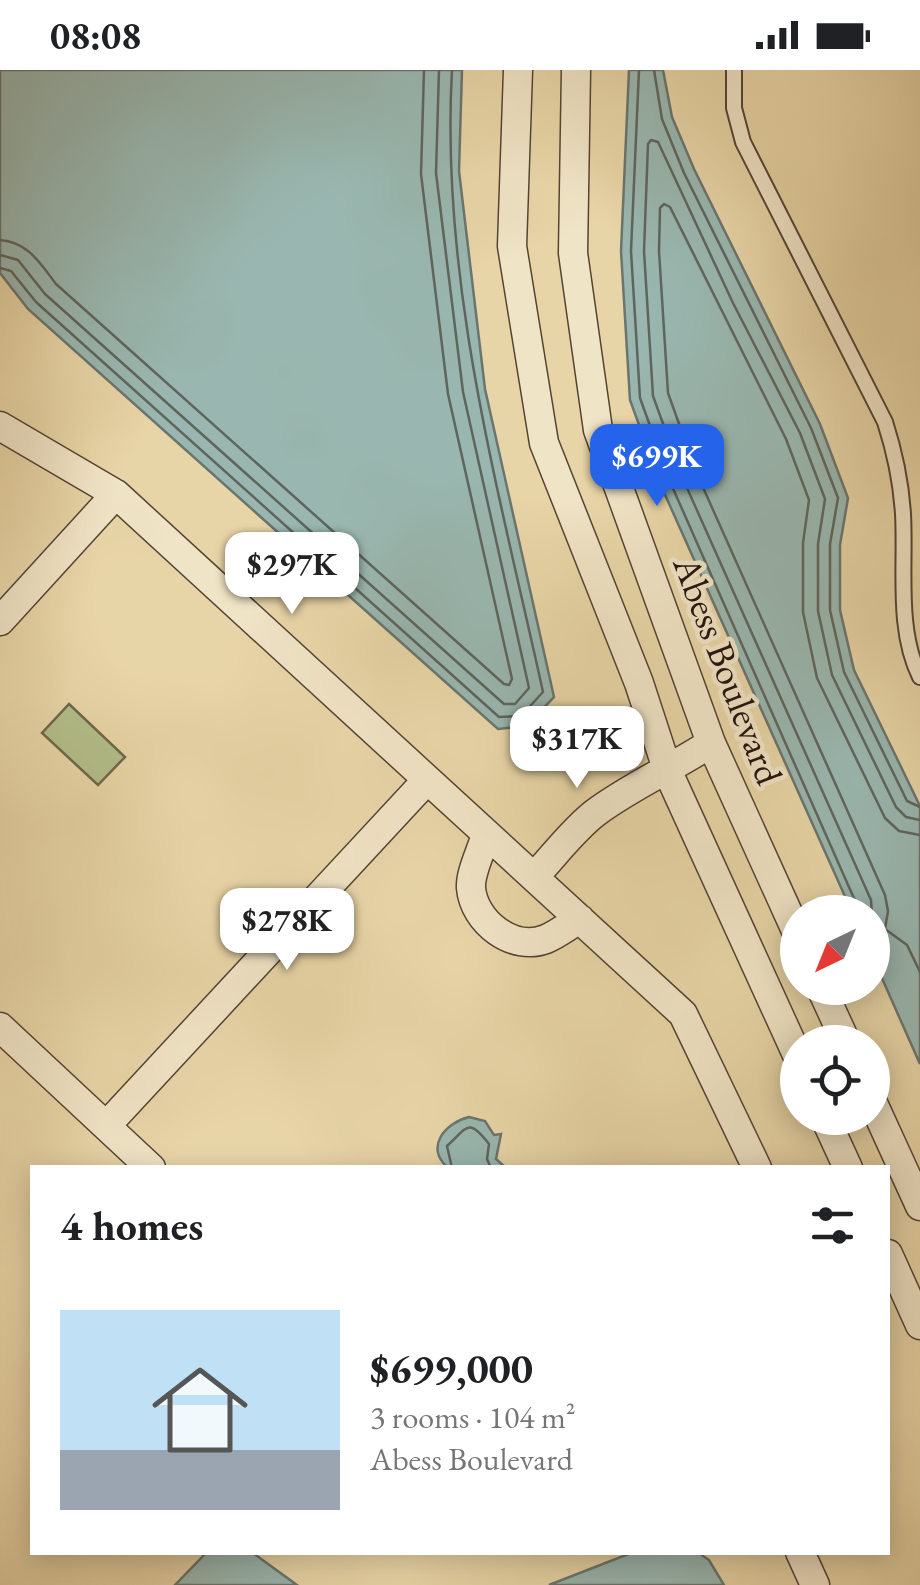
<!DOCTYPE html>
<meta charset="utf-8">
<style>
:root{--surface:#fff;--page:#f2f2f2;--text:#202124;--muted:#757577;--line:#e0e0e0;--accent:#2563eb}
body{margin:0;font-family:"EB Garamond",serif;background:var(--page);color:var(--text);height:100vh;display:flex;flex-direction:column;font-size:38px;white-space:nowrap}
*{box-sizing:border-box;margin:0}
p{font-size:32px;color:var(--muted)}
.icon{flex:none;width:55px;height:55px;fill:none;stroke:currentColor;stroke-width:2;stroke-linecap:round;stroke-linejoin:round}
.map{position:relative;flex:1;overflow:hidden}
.sheet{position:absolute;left:30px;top:1095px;width:860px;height:390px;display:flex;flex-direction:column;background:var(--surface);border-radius:0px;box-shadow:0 5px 25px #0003}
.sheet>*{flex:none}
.needle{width:65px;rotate:223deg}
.fabs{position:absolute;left:780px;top:825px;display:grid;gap:20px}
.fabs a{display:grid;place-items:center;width:110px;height:110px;border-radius:50%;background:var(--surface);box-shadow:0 5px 25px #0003;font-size:50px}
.price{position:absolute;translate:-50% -85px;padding:0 22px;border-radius:20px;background:#fff;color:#222;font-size:32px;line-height:65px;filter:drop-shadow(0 2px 5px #0008)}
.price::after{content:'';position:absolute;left:50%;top:60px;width:30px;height:22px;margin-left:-15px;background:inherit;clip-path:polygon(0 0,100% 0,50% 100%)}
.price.active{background:var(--accent);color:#fff}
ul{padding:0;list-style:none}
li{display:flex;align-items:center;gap:30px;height:250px;padding:0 30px}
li+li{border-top:2px solid var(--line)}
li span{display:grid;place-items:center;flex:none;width:280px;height:200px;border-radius:0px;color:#555}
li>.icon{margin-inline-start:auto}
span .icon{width:120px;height:120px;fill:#fffc;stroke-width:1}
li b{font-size:42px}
h2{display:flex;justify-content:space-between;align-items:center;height:120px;padding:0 30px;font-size:42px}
.status{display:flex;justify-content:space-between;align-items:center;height:70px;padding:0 50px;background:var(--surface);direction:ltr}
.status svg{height:28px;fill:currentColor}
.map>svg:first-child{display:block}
.green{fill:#b3be8a;stroke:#6b684c;stroke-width:2.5}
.water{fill:#99b7b0;stroke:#6a756f;stroke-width:2.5}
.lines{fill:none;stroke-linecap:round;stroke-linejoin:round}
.shore{stroke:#5e655e;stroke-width:2.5}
.service-casing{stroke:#544434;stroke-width:18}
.minor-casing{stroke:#544434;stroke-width:31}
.service{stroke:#f0e4c6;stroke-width:14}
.minor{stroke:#f0e4c6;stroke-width:28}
.labels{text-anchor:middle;stroke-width:9;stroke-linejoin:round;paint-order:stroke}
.street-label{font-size:38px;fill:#23130d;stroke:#f0e4c6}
</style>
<div class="status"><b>08:08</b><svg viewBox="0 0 49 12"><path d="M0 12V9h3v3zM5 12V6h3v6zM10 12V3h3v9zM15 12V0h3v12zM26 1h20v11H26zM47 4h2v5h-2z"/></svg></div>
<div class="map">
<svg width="920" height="1515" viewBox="0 0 920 1515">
<rect width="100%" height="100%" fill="#e8d5a7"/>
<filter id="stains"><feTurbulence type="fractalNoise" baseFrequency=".002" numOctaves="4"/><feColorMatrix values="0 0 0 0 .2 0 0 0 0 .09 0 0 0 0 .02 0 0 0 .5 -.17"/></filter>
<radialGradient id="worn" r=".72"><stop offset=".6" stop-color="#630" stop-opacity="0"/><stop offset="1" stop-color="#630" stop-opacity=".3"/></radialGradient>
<path class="green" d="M69,634L125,687L98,715L42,663Z"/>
<path class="water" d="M0,0H462L459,101L485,319L554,627L526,656L498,659L28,239L0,203Z
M629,0H663L672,47L694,99L820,354L848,428L840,475V540L854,600L920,736V994L873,888L872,842H852L662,418L630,330L621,181Z
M469,1047L485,1051L494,1065L501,1064L496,1089L505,1097H447C425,1077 445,1053 469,1047Z
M207,1482L253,1483L297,1515H175Z
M631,1483H699L709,1490L724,1515H549Z"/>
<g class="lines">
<path class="shore" d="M639,0L631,181L640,328L671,414L860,842
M654,0L662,49L684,103L811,358L838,428L830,474V540L844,602L907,731L920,737
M0,170C28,172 40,193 56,214L504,614L509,615L512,609L448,324L421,104L424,0
M0,185L18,190L45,224L504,634H515L529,618L463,322L436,103L439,0
M0,198L11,201L36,232L499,647L521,646L543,622C498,417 440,211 452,0
M920,765L899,761L885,748L817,608L803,542V473L809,430L786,369L670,137L664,134L660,138L659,181L668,323L697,404L885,825L888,841L885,859L907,875L920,902
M872,846L871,830L683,409L653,326L644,181L648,74L651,70L658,72L733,233L800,363L825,429L818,474V541L832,605L896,737L906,747L920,750
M452,1098L447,1076C468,1057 468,1047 489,1074L487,1089L491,1098"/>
<g class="service-casing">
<path id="service" d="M734,0V38L743,72L885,352C895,383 901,411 903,444C906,497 896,559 920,607"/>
</g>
<g class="minor-casing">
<path id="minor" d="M518,0L512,176L544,373L639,613L668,702L798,987
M576,0L573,183L598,360L711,673L798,865
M0,356L116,424L683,944L757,1098
M0,551L116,424
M486,764C482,780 470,802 471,818C474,852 513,882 546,869C558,864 569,855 580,849
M534,807C554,786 572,761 595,743C631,716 673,698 711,673
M821,918L846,972
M0,957L151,1098
M872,1031L920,1136
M825,1048L848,1098
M106,1056L426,711
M888,1184L920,1255
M800,1482L815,1515"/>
</g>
<use href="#service" class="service"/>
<use href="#minor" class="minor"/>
</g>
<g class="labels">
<g class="street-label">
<text transform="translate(728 600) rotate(69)" y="13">Abess Boulevard</text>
</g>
</g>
<rect width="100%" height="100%" filter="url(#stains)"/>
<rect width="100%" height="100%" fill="url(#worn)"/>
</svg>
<div class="fabs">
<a><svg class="needle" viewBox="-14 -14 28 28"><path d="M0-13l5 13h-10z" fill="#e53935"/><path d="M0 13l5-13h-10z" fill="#757577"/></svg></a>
<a><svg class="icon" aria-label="locate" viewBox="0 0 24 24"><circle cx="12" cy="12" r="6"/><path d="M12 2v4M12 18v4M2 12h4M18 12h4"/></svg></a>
</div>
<b class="price active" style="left:657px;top:439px">$699K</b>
<b class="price" style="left:292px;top:547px">$297K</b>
<b class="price" style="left:577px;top:721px">$317K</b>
<b class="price" style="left:287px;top:903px">$278K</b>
<section class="sheet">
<h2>4 homes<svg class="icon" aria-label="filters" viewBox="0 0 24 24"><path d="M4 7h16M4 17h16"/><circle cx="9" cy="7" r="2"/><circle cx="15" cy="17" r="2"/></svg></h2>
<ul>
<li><span style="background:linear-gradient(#bfe0f5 70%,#9aa5b1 0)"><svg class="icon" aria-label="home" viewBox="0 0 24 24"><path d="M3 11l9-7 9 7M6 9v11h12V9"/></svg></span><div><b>$699,000</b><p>3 rooms · 104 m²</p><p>Abess Boulevard</p></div></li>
</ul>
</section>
</div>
